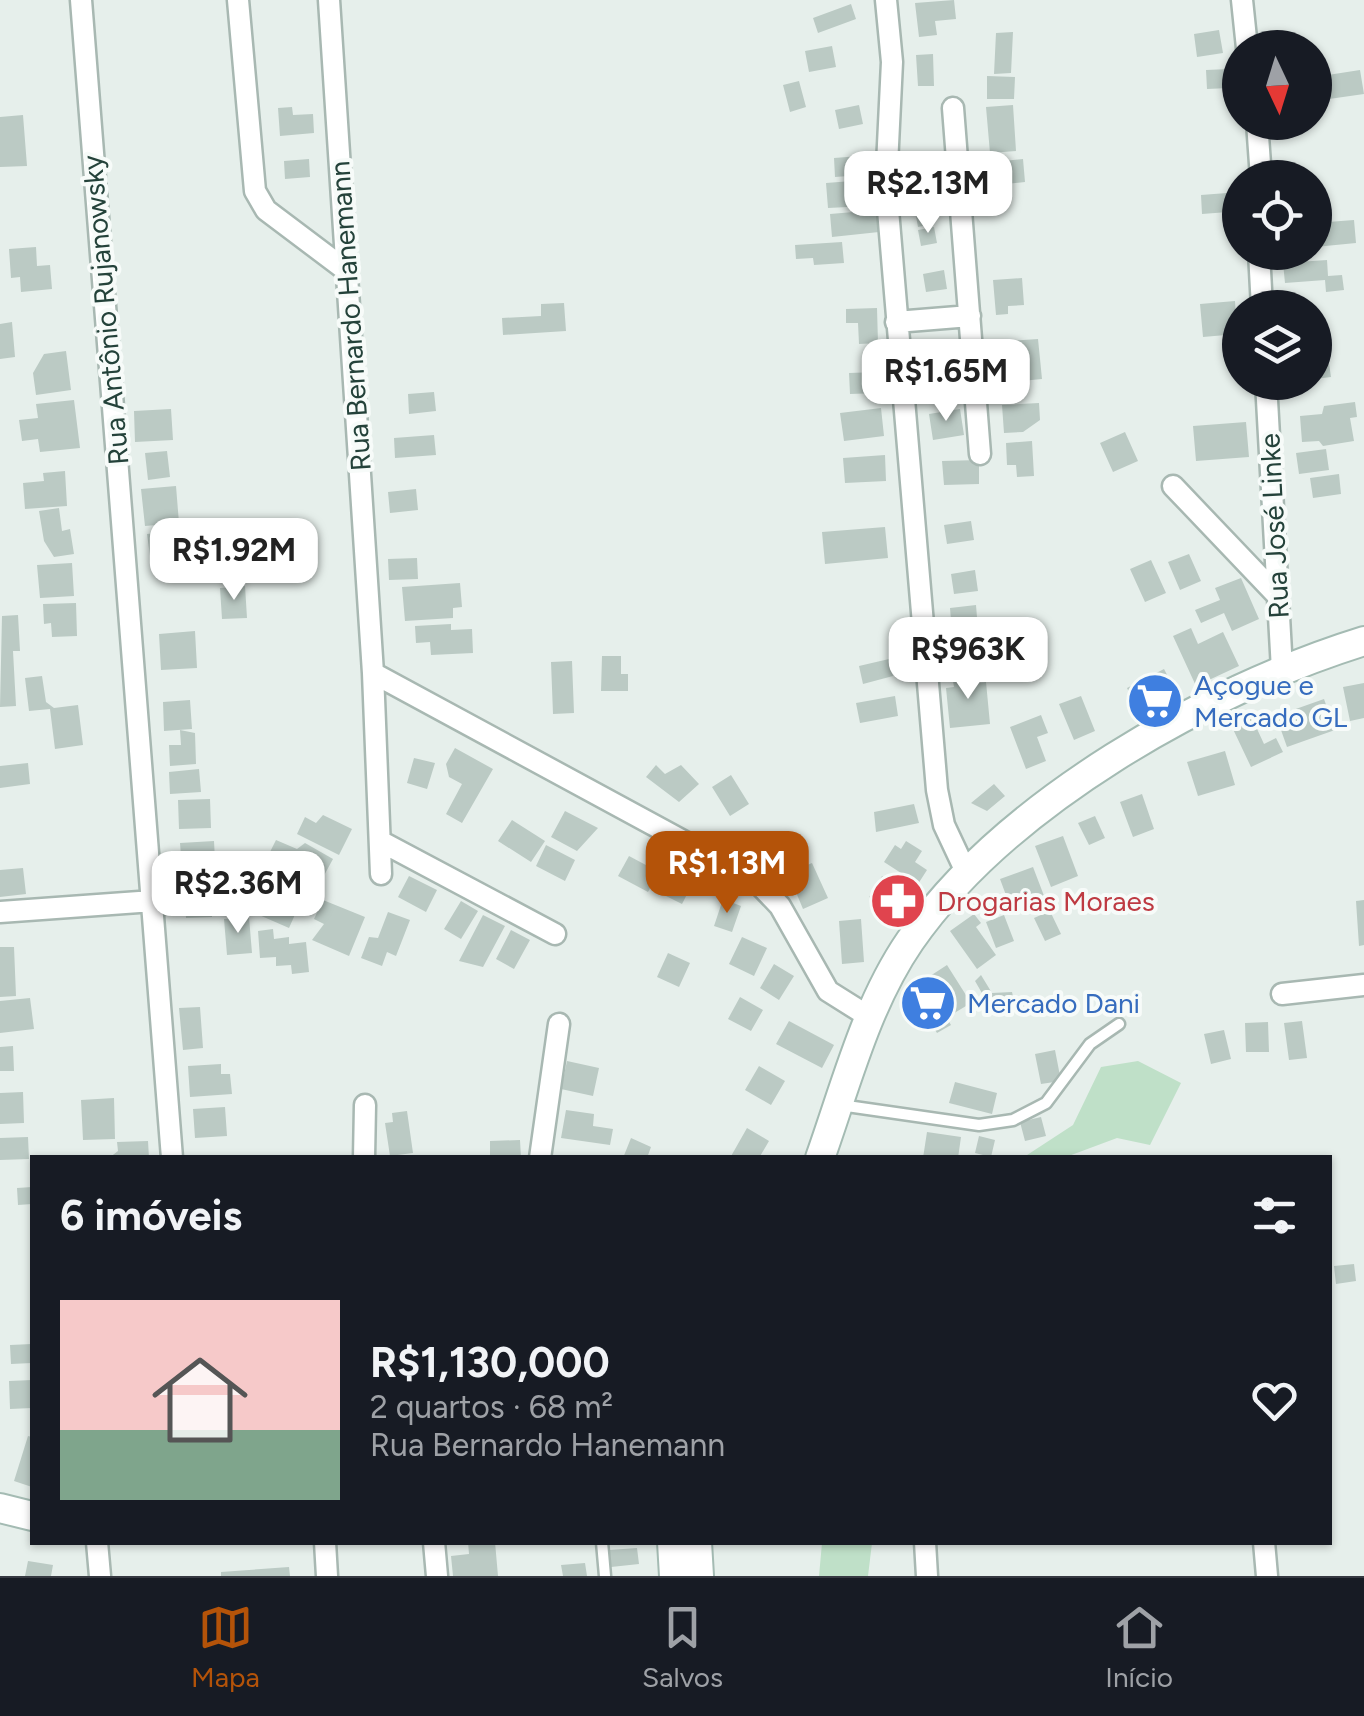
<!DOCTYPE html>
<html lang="pt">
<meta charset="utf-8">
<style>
:root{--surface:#171b24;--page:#20242c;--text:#f1f3f6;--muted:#9ea1a6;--line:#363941;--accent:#b45309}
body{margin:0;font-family:Figtree,sans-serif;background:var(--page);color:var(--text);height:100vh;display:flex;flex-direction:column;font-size:38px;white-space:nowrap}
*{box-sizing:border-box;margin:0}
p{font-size:32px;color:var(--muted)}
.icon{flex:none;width:55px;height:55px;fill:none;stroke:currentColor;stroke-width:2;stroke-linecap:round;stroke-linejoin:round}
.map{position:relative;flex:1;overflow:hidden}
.details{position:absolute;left:30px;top:1155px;width:1302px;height:390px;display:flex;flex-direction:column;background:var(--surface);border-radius:0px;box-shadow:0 2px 8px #0004}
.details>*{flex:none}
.needle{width:65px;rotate:176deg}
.tools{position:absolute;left:1222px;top:30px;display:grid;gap:20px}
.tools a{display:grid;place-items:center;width:110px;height:110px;border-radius:50%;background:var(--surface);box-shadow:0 2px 8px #0004;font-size:50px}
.price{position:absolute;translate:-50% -85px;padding:0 22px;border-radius:20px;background:#fff;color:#222;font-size:32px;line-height:65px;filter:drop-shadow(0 2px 5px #0008)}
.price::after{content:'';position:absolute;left:50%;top:60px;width:30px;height:22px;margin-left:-15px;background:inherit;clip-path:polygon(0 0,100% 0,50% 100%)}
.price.selected{background:var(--accent);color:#fff}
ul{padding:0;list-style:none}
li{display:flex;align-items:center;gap:30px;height:250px;padding:0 30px}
li span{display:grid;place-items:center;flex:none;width:280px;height:200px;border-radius:0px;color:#555}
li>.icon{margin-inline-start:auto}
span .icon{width:120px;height:120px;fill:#fffc;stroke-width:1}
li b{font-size:42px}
h2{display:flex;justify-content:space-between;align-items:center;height:120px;padding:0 30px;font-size:42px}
.tabs{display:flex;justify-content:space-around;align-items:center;height:140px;border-top:2px solid var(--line);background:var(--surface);font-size:28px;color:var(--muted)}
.tabs a{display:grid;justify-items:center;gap:5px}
.tabs .selected{color:var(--accent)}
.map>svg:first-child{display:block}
.green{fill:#bfe0c8}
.building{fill:#bbcac4}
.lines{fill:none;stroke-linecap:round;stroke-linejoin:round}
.lane-casing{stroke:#a8b8b2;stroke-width:15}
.street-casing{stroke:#a8b8b2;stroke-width:25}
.secondary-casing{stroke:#a4bbb3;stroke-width:32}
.lane{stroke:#fff;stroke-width:10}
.street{stroke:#fff;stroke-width:20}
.secondary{stroke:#fff;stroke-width:28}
.labels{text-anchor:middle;stroke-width:8;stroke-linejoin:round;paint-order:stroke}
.street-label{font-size:28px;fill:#24423a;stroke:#f7fbf9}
.shop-label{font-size:28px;fill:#366cbe;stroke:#f7fbf9;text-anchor:start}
.health-label{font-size:28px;fill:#be3a42;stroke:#f7fbf9;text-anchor:start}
</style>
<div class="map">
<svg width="1364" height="1576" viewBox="0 0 1364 1576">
<rect width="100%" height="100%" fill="#e6efeb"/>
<path class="green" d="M1138,1061L1181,1083L1150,1145L1117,1138L1066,1157H1024L1073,1125L1101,1067Z
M822,1543H872L868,1576H819Z"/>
<path class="building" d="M954,0L956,19L935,21L937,35L919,37L915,3Z
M851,4L856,19L818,33L813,18Z
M1219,30L1223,53L1197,57L1194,34Z
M1013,32L1011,73L994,74L996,33Z
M832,46L836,67L809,72L805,51Z
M933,54L934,86H918L916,55Z
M1229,69V88L1207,89L1206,70Z
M1360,70L1364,94L1315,101V77Z
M987,76L1015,77L1014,99H987Z
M799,81L806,107L790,112L783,85Z
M859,105L863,124L839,129L835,110Z
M1013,105L1016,151L990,153L986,107Z
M292,107L293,115L313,114L314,133L280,136L278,108Z
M23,115L27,166L0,167V117Z
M860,156L862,175L835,177L834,158Z
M309,159L310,177L285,179L284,161Z
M1023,159L1025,182L985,186L983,163Z
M930,167L931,190H915V168Z
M865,180L867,206L828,208L826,183Z
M1227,193L1228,212L1202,214L1201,195Z
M929,203L933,224L918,227L914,206Z
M877,210L879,232L832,237L830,214Z
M1354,220L1356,243L1315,247V223Z
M934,227L937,243L921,246L918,230Z
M842,242L844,263L814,265L813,258L796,259L795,245Z
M36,247L37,266L50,265L52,289L21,292L20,277L11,278L9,249Z
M1327,260L1328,276L1342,275L1344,290L1326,292L1325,280L1285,283L1283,263Z
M944,270L947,289L926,292L923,274Z
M1022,278L1024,305L1008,306V314L996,315L993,280Z
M1235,301L1237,334L1203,337L1200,304Z
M564,303L566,331L503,335L502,318L541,316V304Z
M877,308L878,343L859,344L858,323H846V309Z
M12,322L15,357L0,359V324Z
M1038,339L1042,379L1000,383L997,342Z
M66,351L71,390L36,395L33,373L44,354Z
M1328,356L1331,377L1315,379V358Z
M878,372L879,393L850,394L849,373Z
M434,392L436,411L409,414L408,394Z
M74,400L80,448L40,452L38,439L22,441L19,420L38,418L36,404Z
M1355,402L1357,417L1350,418L1354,441L1323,446L1319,441L1302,442L1300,416L1322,414L1324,406Z
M1039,403L1040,420L1023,432L1004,433L1002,405Z
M881,408L884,436L844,441L840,413Z
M171,409L173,440L135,442L134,411Z
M960,409L964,435L933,440L929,414Z
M1246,422L1249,457L1196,461L1193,426Z
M1125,432L1138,461L1113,472L1100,443Z
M434,435L436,455L395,458L394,438Z
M1032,441L1034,476L1017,477L1016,465H1007L1006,443Z
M1326,449L1329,470L1299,474L1296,453Z
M167,451L170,477L148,480L145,453Z
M885,455L886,481L845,483L843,458Z
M979,460V484L944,485L942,461Z
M65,471L67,506L25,509L23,483L44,481L43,473Z
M1339,474L1341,494L1313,498L1310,478Z
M176,486L179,523L145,526L141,489Z
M416,489L418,510L390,513L388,492Z
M59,508L62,531L70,529L74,554L54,557L44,541L39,511Z
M971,521L974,540L947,544L944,525Z
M885,527L888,558L825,564L822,532Z
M172,531L175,561L151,563L147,534Z
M1189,554L1201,581L1180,590L1168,562Z
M417,558L418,579L389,580L388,559Z
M1151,560L1166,593L1145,602L1130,569Z
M72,563L74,596L40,598L37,565Z
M975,570L978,591L954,594L951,574Z
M1241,578L1259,619L1232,631L1224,613L1201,623L1195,610L1220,600L1215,588Z
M460,583L462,607L453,608V618L405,621L402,587Z
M245,586L247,618L222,619L220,588Z
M76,603L77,636L52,637L51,623L44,624L43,604Z
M976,605L979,642L953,644L950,608Z
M18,615L20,651H13L16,706L0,707L2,616Z
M451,624V630L472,629L473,653L431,655L430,642L416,643L415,626Z
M1009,627L1010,639L1023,637L1026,653L1033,652L1035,673L999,679L992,629Z
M1191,628L1198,644L1223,632L1239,666L1196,686L1173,636Z
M195,631L197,668L161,670L159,634Z
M602,656H621V674H628V691H601Z
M889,659L893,676L863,684L859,666Z
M572,661L574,713L553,714L551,662Z
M1164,669L1179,698L1141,717L1127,688Z
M976,673L977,683L986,682L990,724L950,728L946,688L954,687L952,675Z
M42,676L46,702L54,708L78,705L83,745L55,749L50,709L29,711L25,678Z
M1364,683V718L1350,721L1343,687Z
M895,696L898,716L860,723L856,703Z
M1081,696L1095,731L1074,740L1059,704Z
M1324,699L1335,730L1287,747L1276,716Z
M190,700L192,729L164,731L163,702Z
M1041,715L1048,733L1037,737L1046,761L1026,769L1010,727Z
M1252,718L1264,744L1276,738L1283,752L1251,767L1232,727Z
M180,730L195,733L196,764L170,766L169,745H181Z
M455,748L493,769L462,823L446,814L462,784L449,777L446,764Z
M1225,751L1235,785L1198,796L1187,762Z
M414,758L435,763L427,789L407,783Z
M28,763L30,784L0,788V766Z
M656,765L665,774L681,765L699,784L679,802L646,777Z
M199,769L201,792L170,794L169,772Z
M731,775L749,804L730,816L712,787Z
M994,784L1005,796L987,811L971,803Z
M1142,794L1154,829L1133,837L1120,802Z
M210,799L211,828L179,829L178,800Z
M914,804L919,823L876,832L874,812Z
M565,811L598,828L577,851L551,837Z
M323,815L352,829L339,855L297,834L305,817L316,823Z
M1095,816L1105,838L1089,845L1078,823Z
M512,820L545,841L531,862L498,841Z
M1063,836L1078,876L1051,887L1035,846Z
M276,840L297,849L305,843L333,859L321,881L293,865L288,870L266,860Z
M214,841L216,879L183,881L180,843Z
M906,841L922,851L915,862L927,870L918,884L884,862L895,845L901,849Z
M546,845L575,860L565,881L536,866Z
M629,856L659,872L648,892L618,876Z
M671,862L697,875L682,904L656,891Z
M812,863L828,898L803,909L788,873Z
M1033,867L1046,901L1013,914L1000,879Z
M23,868L26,894L0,897V870Z
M286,873L309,883L289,928L250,911L256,896L272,903Z
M409,876L437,890L426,912L398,897Z
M882,876L915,896L902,917L869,897Z
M211,885L212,917L186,918L184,886Z
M723,899L741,906L732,932L714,926Z
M323,900L365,917L349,956L312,940L324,924L314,919Z
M1364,900V945L1359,946L1356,901Z
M461,901L478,911L461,939L444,929Z
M1050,911L1061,934L1045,941L1034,918Z
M388,912L410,920L396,956L387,952L382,966L361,958L369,937L378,938Z
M974,914L981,923L976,927L996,955L977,969L950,931Z
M483,915L505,926L483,967L459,961Z
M1004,915L1014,941L996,948L986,922Z
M249,917L252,953L227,955L224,919Z
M861,919L864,962L842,964L839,921Z
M273,929L274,939L289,937V944L306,942L309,972L292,974L291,965L276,966V957L260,958L258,931Z
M511,930L530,940L514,969L496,959Z
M742,937L767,948L754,976L729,964Z
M0,947H14L16,996L0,997Z
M668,953L690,963L679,987L657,977Z
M774,964L794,976L779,1000L760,988Z
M947,965L971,1003L951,1015L927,978Z
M981,975L992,993L1012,992L1014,1001L1002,1004L1004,1012L994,1014L975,981Z
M928,987L951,1025L937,1033L914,995Z
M740,997L763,1010L751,1031L728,1019Z
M30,998L34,1029L0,1033V1001Z
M200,1007L203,1048L183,1050L179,1008Z
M789,1021L834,1045L822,1068L776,1044Z
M1302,1021L1307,1058L1289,1060L1284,1023Z
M1268,1022L1269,1052H1246L1245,1023Z
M1224,1030L1231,1059L1211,1064L1204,1034Z
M13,1046L14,1071H0V1047Z
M1055,1050L1061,1081L1041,1084L1035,1054Z
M567,1061L599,1068L593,1096L561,1089Z
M221,1064V1074H230L232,1094L190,1097L188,1066Z
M759,1066L785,1081L771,1105L745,1090Z
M955,1082L997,1093L992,1114L949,1103Z
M23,1092L24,1123L0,1124V1093Z
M114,1098L115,1139L83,1140L81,1100Z
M225,1107L227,1136L195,1138L193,1109Z
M566,1110L594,1114L593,1126L613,1129L610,1145L561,1138Z
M407,1111L413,1153L390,1156L385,1123L393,1122L392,1113Z
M1041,1117L1046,1136L1025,1141L1020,1122Z
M747,1128L769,1141L759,1158H730Z
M927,1132L961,1137L958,1158H923Z
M979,1136L995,1140L991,1157L975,1153Z
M28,1137L29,1159L0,1160V1138Z
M631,1138L651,1147L647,1158H623Z
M520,1140L521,1158H490V1141Z
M148,1141L149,1158H109L118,1151L117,1142Z
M32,1187V1204L18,1205L17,1188Z
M1354,1264L1356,1281L1336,1284L1334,1266Z
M32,1344V1363L11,1364L10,1345Z
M32,1380V1408L10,1409L9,1381Z
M28,1436L32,1437V1487L14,1481Z
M468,1542H495L498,1576H453L451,1556L469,1554Z
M637,1548L639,1564L611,1567L609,1550Z
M28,1561L53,1565L51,1576H25Z
M585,1563L587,1576H563L561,1565Z
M289,1567L290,1576H221V1572Z"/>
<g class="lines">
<g class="lane-casing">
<path id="lane" d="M840,1105L979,1125L1013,1120L1046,1103L1090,1044L1119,1024
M602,1542L605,1576"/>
</g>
<g class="street-casing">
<path id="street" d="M81,0L172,1158
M238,0L255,191L266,210L347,271
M329,0L373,673L755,880L780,906L828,991L871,1018
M886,0L892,62L886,186L937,790L944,825L967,874
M1242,0L1247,48
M953,108L980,454
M1257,122L1261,178
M1259,252L1262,308
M896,322L970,316
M1266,382L1282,670
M1173,486L1277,595
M373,673L381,874
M380,841L555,934
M0,912L153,901
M1282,994L1364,985
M364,1158L365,1105
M540,1158L559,1024
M97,1542L100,1576
M325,1542L327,1576
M434,1542L437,1576
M925,1542L927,1576
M1264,1542L1267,1576"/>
</g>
<g class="secondary-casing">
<path id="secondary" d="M820,1158C846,1085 866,1005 910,941C1006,803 1206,690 1364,641
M0,1508L32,1516
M672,1542L674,1576
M697,1542L699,1576"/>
</g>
<use href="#lane" class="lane"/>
<use href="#street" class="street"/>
<use href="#secondary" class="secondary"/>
</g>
<defs>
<g id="supermarket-disc" transform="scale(2.875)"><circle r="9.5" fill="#3f7fe0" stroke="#f7fbf9"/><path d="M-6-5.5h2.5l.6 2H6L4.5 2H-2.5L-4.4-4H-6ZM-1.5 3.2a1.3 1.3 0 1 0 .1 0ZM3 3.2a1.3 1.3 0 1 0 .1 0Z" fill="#fff"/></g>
<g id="pharmacy-disc" transform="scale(2.875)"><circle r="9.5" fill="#e0444e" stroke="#f7fbf9"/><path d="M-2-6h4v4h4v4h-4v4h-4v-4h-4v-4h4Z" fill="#fff"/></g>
</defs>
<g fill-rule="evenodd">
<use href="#supermarket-disc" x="1155" y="701"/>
<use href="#pharmacy-disc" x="898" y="901"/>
<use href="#supermarket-disc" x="928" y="1003"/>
</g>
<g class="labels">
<g class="street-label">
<text transform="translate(105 310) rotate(-95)" y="10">Rua Antônio Rujanowsky</text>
<text transform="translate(350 316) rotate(-94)" y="10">Rua Bernardo Hanemann</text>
<text transform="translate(1274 526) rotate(-93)" y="10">Rua José Linke</text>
</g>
<g class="shop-label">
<text x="1194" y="695">Açogue e<tspan x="1194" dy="32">Mercado GL</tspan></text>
<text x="967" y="1013">Mercado Dani</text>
</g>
<g class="health-label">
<text x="937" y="911">Drogarias Moraes</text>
</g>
</g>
</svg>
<div class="tools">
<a><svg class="needle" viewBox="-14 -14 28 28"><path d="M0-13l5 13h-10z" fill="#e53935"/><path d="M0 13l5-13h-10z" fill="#9ea1a6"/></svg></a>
<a><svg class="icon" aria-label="locate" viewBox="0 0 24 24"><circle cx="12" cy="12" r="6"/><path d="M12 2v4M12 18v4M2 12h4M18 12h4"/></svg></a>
<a><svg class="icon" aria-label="layers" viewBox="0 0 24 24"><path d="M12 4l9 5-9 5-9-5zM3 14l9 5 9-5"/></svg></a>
</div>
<b class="price" style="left:928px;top:236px">R$2.13M</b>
<b class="price" style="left:946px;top:424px">R$1.65M</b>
<b class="price" style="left:234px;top:603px">R$1.92M</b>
<b class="price" style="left:968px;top:702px">R$963K</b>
<b class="price selected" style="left:727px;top:916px">R$1.13M</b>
<b class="price" style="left:238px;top:936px">R$2.36M</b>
<section class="details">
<h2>6 imóveis<svg class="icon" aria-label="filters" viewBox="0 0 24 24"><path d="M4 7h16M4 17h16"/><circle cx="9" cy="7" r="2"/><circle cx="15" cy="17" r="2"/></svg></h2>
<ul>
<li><span style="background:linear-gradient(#f6c9c9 65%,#7fa58c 0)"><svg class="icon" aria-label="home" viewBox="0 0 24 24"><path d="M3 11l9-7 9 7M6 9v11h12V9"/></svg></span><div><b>R$1,130,000</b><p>2 quartos · 68 m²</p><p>Rua Bernardo Hanemann</p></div><svg class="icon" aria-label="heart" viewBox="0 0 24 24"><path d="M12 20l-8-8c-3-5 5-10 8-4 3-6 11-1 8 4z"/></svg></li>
</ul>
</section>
</div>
<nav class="tabs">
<a class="selected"><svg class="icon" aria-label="map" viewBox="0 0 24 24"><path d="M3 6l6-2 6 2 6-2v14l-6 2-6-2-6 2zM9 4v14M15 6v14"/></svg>Mapa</a>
<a><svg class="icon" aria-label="saved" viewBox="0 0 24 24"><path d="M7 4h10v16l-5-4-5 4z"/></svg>Salvos</a>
<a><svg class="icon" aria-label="home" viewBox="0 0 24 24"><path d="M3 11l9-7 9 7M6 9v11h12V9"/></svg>Início</a>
</nav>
